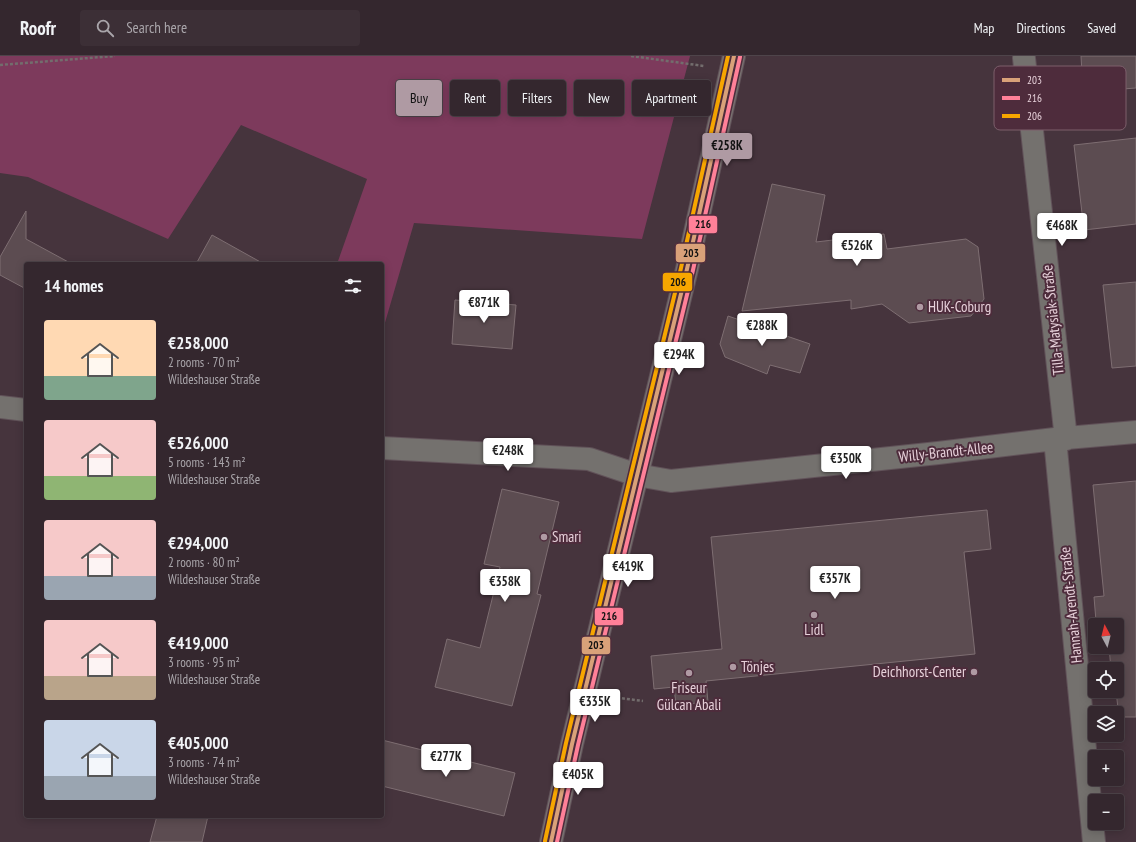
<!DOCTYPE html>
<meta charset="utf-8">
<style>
:root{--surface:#34272e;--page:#3c2f36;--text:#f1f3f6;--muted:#a9a5aa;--line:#4e444a;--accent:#af9aa3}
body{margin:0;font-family:"PT Sans Narrow",sans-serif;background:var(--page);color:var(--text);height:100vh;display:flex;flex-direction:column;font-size:15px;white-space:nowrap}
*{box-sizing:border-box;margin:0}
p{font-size:13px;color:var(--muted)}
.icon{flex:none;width:22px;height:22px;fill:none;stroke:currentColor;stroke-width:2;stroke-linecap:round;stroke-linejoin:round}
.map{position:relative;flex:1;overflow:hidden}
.sheet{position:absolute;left:24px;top:206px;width:360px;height:556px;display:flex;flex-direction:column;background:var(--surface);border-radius:4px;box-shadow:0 2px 10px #0003,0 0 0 1px var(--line)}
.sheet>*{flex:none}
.top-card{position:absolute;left:396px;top:24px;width:380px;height:36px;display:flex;gap:8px}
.needle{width:26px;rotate:353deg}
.tools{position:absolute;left:1088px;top:562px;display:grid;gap:8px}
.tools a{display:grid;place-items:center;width:36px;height:36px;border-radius:4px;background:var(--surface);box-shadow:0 2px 10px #0003,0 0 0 1px var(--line);font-size:20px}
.price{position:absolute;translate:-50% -34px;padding:0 9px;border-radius:4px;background:#fff;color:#222;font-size:13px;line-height:26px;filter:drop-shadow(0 1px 2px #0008)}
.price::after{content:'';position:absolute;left:50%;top:24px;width:12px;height:9px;margin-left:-6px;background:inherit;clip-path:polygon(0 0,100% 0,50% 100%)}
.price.active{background:var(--accent);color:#111}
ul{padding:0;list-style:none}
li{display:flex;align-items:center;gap:12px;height:100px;padding:0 20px}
li span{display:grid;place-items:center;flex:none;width:112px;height:80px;border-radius:4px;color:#555}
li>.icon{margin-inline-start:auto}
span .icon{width:48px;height:48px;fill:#fffc;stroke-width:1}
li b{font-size:17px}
h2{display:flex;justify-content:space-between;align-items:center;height:48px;padding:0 20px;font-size:17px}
.tag{padding:0 14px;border-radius:4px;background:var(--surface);box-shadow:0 2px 10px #0003,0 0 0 1px var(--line);font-size:14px;line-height:36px}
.tag.active{background:var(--accent);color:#111}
header{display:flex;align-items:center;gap:24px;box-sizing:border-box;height:56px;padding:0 20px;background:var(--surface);border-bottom:1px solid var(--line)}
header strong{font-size:19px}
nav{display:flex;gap:22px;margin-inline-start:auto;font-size:14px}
.search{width:280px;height:36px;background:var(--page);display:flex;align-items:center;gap:10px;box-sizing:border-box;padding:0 14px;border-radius:4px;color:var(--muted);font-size:15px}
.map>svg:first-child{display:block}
.green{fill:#7d3a5c}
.building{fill:#5c4c51;stroke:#7e6e72}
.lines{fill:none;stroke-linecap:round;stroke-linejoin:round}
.minor-casing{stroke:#615259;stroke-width:24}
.major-casing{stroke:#615259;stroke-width:24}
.path{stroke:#736d6d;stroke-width:2.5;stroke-dasharray:3 2;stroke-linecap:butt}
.minor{stroke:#74716e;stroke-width:22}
.major{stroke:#77706f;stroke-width:22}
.bus-1-casing{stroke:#4e2c3c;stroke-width:7}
.bus-2-casing{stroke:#4e2c3c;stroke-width:7}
.bus-3-casing{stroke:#4e2c3c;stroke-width:7}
.bus-1{stroke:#d9a179;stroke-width:4}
.bus-2{stroke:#ff8098;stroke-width:4}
.bus-3{stroke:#f7a600;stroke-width:4}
.poi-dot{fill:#af9aa3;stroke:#4e2c3c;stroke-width:1.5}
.labels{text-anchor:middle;stroke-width:4;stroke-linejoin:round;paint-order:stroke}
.poi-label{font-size:15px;fill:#e7d1da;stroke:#4e2c3c;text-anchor:start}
.street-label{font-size:15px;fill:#e7d1da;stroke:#4e2c3c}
.key{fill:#4e2c3c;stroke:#7c5e6b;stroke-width:1}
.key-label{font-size:11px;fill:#e7d1da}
.line-badge{stroke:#4e2c3c;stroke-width:1.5}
.pale-badge-label{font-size:11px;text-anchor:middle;font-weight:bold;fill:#111}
</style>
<header>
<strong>Roofr</strong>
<div class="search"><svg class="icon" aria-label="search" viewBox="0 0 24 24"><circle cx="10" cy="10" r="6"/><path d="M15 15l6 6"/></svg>Search here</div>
<nav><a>Map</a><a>Directions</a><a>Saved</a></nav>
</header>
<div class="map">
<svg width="1136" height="786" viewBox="0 0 1136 786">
<rect width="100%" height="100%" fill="#46343d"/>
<path class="green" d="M0,0H690L642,183L414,167L382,277V208H337L367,123L241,69L168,183L28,121L0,117Z"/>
<path class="building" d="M1081,0H1136V32L1083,36Z
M1136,82V168L1084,174L1074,89Z
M772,128L825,139L816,186L884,178L887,193L966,183L978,191L984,243L971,260L909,267L882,248L851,253V244L742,255Z
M26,155V183L72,208H26V233L0,219V201Z
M212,179L264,208H196Z
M1136,226V310L1112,312L1103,229Z
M455,244L516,249L512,293L452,288Z
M728,260L810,288L800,317L770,309L767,318L725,301L720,288Z
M1136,425V661H1119L1116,635L1117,613H1111L1109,591H1117V569H1107V564L1096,565L1094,541L1104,540L1093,429Z
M502,433L559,446L537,538L541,539L512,650L435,631L447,583L480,592L500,511L484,508Z
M987,454L991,493L964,496L975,598L706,625L708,646L676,649L674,631L654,633L651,600L722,593L711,481Z
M382,684L515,717L504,760L382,730Z
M157,760H208L202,786H150Z"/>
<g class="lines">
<g class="minor-casing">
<path id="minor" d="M1024,2L1066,383
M0,351L26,354
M1055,383L1094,786
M382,392L589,403L637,419L671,425L938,397L1055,383L1136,376"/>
</g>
<g class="major-casing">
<path id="major" d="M551,786L572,688L687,213L734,0"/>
</g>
<path class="path" d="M631,0L704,10
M0,9L115,0
M612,641L643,645"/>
<use href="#minor" class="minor"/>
<use href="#major" class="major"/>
<g class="bus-1-casing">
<path id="bus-1" d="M551,786L572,688L687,213L734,0"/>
</g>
<g class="bus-2-casing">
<path id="bus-2" d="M557,786L578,689L693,214L740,1"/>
</g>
<g class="bus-3-casing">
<path id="bus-3" d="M545,785L566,687L681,212L728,0"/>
</g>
<use href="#bus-1" class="bus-1"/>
<use href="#bus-2" class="bus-2"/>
<use href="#bus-3" class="bus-3"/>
</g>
<g class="poi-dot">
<circle cx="920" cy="251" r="4"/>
<circle cx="544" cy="481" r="4"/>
<circle cx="814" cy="559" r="4"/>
<circle cx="733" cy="611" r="4"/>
<circle cx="974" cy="616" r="4"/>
<circle cx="689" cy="617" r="4"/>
</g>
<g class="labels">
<g class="poi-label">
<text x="928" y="256">HUK-Coburg</text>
<text x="552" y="486">Smari</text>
<text x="814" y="579" text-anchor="middle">Lidl</text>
<text x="741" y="616">Tönjes</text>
<text x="966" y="621" text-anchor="end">Deichhorst-Center</text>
<text x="689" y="637" text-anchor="middle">Friseur<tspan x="689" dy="17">Gülcan Abali</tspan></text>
</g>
<g class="street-label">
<text transform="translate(1053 264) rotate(-96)" y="5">Tilla-Matysiak-Straße</text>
<text transform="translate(946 396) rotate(-6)" y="5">Willy-Brandt-Allee</text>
<text transform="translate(1071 549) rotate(-96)" y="5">Hannah-Arendt-Straße</text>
</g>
</g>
<rect x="994" y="10" width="132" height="64" rx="6" class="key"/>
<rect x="1002" y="22" width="18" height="4" fill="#d9a179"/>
<rect x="1002" y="40" width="18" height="4" fill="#ff8098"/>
<rect x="1002" y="58" width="18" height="4" fill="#f7a600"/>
<g class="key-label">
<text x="1027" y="28">203</text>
<text x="1027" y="46">216</text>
<text x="1027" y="64">206</text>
</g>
<g class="line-badge">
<rect x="688" y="159" width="30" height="19" rx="4" fill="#ff8098"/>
<rect x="675" y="187" width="31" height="20" rx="4" fill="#d9a179"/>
<rect x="662" y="216" width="31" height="20" rx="4" fill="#f7a600"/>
<rect x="594" y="551" width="30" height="19" rx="4" fill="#ff8098"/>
<rect x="581" y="580" width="30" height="19" rx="4" fill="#d9a179"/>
</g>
<g class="pale-badge-label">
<text x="703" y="172">216</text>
<text x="691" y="201">203</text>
<text x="678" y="230">206</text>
<text x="609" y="564">216</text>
<text x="596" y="593">203</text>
</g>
</svg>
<div class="tools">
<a><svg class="needle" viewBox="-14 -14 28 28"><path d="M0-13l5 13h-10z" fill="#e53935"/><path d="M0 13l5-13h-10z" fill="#a9a5aa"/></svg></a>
<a><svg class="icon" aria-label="locate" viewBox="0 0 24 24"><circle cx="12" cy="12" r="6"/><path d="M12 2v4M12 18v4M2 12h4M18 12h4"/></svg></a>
<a><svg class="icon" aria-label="layers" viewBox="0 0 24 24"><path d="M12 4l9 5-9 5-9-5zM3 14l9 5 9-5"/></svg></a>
<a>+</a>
<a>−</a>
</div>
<b class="price active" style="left:727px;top:111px">€258K</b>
<b class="price" style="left:1062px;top:191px">€468K</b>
<b class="price" style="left:857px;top:211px">€526K</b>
<b class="price" style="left:484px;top:268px">€871K</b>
<b class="price" style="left:762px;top:291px">€288K</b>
<b class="price" style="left:679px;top:320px">€294K</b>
<b class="price" style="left:508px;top:416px">€248K</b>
<b class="price" style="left:846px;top:424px">€350K</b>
<b class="price" style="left:628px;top:532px">€419K</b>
<b class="price" style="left:835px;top:544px">€357K</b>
<b class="price" style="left:505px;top:547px">€358K</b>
<b class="price" style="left:595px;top:667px">€335K</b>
<b class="price" style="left:446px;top:722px">€277K</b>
<b class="price" style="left:578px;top:740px">€405K</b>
<div class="top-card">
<a class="tag active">Buy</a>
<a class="tag">Rent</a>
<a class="tag">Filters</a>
<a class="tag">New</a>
<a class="tag">Apartment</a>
</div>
<section class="sheet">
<h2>14 homes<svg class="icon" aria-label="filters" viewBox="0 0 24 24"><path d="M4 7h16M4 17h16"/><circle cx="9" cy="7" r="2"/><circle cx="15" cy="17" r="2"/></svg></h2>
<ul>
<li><span style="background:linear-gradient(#ffd9b3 70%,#7fa58c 0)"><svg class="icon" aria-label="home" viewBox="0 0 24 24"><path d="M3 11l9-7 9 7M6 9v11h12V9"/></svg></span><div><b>€258,000</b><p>2 rooms · 70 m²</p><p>Wildeshauser Straße</p></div></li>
<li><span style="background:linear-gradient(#f6c9c9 70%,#8fb573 0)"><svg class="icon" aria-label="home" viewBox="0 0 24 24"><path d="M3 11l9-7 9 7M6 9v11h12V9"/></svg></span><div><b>€526,000</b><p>5 rooms · 143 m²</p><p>Wildeshauser Straße</p></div></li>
<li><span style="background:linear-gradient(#f6c9c9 70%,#9aa5b1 0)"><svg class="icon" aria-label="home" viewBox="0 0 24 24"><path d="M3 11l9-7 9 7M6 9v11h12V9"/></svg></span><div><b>€294,000</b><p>2 rooms · 80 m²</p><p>Wildeshauser Straße</p></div></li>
<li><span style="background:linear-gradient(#f6c9c9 70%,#b9a48a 0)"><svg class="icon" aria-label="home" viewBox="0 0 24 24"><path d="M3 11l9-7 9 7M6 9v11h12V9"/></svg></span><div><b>€419,000</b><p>3 rooms · 95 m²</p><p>Wildeshauser Straße</p></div></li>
<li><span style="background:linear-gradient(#c9d6e8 70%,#9aa5b1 0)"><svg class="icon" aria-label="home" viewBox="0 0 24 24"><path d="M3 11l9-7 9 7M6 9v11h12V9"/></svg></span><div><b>€405,000</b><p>3 rooms · 74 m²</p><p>Wildeshauser Straße</p></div></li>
</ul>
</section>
</div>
